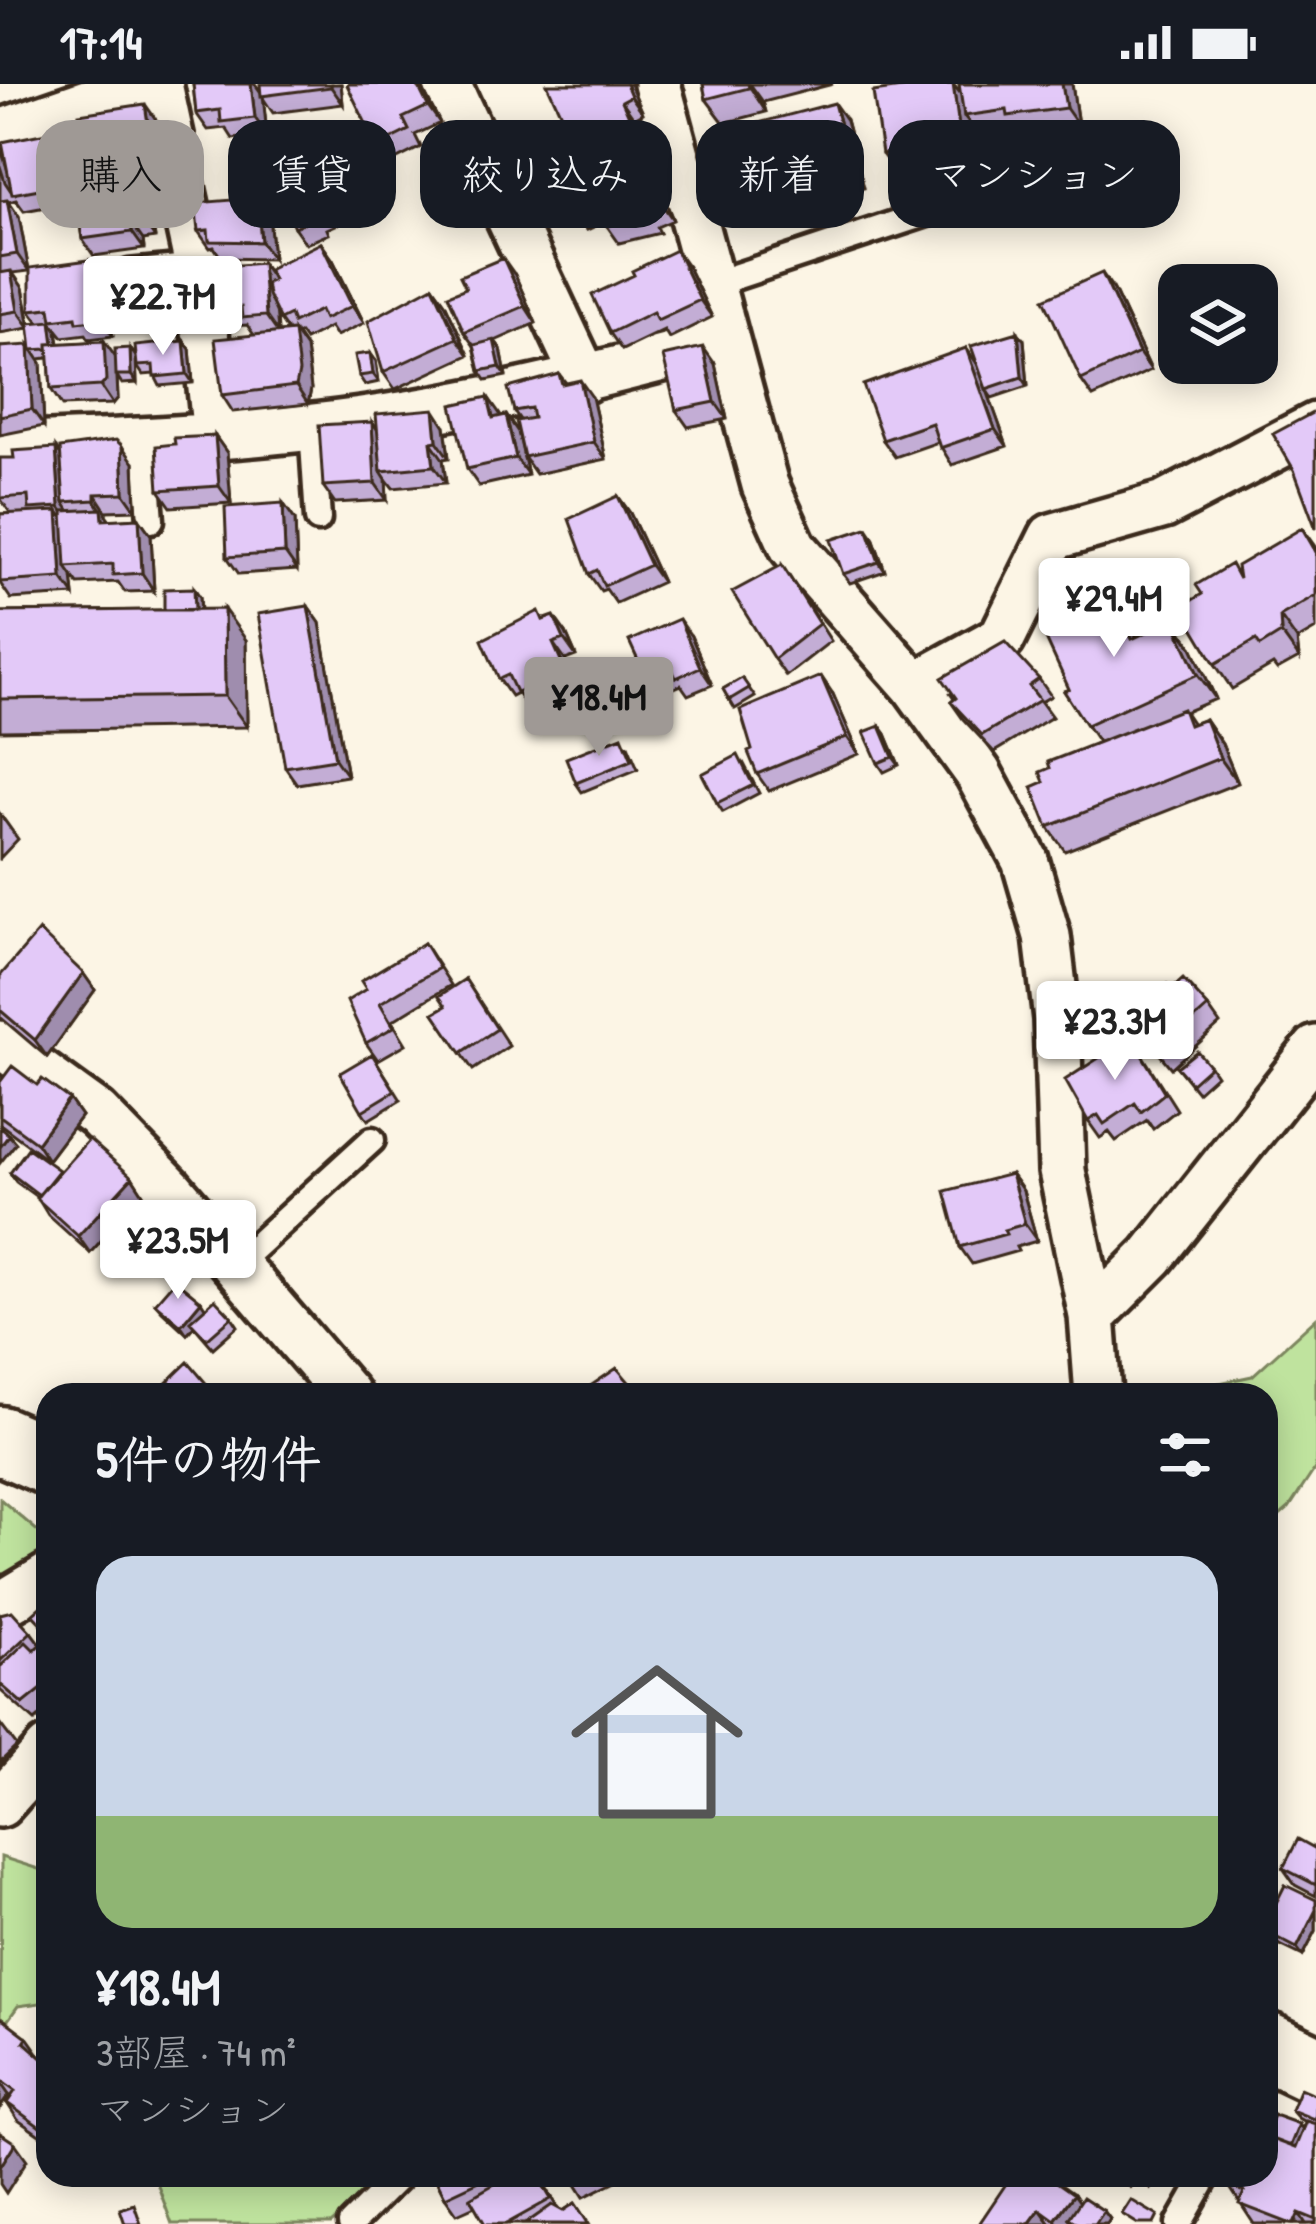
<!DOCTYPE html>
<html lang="ja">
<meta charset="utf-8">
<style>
:root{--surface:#171b24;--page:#20242c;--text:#f1f3f6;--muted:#9ea1a6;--accent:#9f9995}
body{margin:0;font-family:"Patrick Hand","Klee One",sans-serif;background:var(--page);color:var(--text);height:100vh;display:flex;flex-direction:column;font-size:45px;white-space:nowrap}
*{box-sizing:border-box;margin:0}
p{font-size:39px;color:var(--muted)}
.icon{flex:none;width:66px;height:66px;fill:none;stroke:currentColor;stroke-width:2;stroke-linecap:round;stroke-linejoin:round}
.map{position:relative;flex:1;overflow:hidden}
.sheet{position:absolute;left:36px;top:1299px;width:1242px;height:804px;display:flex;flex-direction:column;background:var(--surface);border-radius:36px;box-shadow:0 6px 30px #0003}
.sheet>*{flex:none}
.banner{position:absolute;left:36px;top:36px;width:1245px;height:108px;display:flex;gap:24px}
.controls{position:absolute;left:1158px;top:180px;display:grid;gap:24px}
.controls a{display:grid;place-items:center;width:120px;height:120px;border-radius:24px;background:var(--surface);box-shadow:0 6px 30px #0003;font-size:60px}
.price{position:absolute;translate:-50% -102px;padding:0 27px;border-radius:12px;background:#fff;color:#222;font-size:39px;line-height:78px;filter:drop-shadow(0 3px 6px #0008)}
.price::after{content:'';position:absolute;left:50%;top:72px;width:36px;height:27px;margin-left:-18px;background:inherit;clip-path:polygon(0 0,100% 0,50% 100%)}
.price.selected{background:var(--accent);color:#111}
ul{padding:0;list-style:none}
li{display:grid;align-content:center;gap:24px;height:636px;padding:0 60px}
li span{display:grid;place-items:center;height:372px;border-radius:36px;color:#555}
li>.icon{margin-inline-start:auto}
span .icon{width:216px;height:216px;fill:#fffc;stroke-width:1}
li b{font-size:51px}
h2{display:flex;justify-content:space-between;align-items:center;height:144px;padding:0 60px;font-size:51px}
.chip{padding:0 42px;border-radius:36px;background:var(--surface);box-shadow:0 6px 30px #0003;font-size:42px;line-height:108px}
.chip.selected{background:var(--accent);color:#111}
.status{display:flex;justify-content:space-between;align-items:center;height:84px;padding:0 60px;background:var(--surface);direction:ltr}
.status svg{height:33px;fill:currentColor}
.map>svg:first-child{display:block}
.green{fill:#bfe39e;stroke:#7d865e;stroke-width:3}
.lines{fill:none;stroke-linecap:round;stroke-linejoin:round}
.lane-casing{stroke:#3b2a1e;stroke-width:33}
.street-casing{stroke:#3b2a1e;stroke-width:54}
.secondary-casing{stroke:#3b2a1e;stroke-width:75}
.lane{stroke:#fcf5e5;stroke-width:24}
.street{stroke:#fcf5e5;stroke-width:45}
.secondary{stroke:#fcf5e5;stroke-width:66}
.wall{fill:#c3add5;stroke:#3b2a1e;stroke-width:3;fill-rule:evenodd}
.shaded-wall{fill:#9f8dae;stroke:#3b2a1e;stroke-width:3}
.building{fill:#e3c9f8;stroke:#3b2a1e;stroke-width:3}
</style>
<div class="status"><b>17:14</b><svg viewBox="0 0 49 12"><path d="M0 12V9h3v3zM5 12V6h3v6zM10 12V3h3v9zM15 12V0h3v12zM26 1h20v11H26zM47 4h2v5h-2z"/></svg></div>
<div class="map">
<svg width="1316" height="2140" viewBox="0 0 1316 2140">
<rect width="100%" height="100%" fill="#fcf5e5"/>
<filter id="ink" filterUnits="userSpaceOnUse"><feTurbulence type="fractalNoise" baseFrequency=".00833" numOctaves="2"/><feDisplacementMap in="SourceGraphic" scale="24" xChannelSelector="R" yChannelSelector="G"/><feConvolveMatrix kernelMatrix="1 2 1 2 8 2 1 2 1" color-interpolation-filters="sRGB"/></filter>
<g filter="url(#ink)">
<path class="green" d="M1316,1234V1383L1289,1424L1266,1444V1311H1200L1215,1300L1252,1292Z
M0,1415L40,1449L42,1475L0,1497Z
M1,1773L48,1788V1918L18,1922L0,1947Z
M154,2091H387L331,2140H172Z"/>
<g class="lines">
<g class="lane-casing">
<path id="lane" d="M129,189L198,182
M713,200L1066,83
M312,344L318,435
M145,357L151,436
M234,1182L372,1056
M351,2140L400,2091
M1179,2140L1207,2091"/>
</g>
<g class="street-casing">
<path id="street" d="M159,0L198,182L216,352
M447,0L585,295
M657,0L765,401L793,463L915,602L978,689L1025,776L1047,852L1057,935L1062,1087L1092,1232L1098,1311
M0,49L142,0
M0,363C104,359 209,355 313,343C450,328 586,295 719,259
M915,602L1002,554L1052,453L1164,421L1316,342
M0,960L97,1030L170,1105L347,1311
M1092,1232L1152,1172L1316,965
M0,1522L48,1493
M0,1720L48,1666"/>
</g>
<g class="secondary-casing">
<path id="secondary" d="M0,1356L48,1377
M1266,1962L1316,1986"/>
</g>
<use href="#lane" class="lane"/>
<use href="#street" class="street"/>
<use href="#secondary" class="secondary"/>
</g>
<path class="wall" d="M193,0H255L261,8L341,0L343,20L273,29L263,14L267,51L233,55L226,44L208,46L196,29Z
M349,0H420L440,39L415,51L421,63L389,79L377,62Z
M630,0L643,29L634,34L641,49L587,78L575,61Z
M703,0H833L763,18L766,28L724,39L706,15Z
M959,0H1072L1078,41L1020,49L1016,43L976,49L968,37L973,75L894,87L882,70L960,9Z
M555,35L567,52L584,89L531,112L519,95Z
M846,36L864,104L762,130L750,113Z
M157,37L162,70L118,83L113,76L95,79L83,62Z
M61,46L73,63L83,112L138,103L150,120L155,154L143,156L144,165L94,172L82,155L77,117L24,127L16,116L9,118L19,133L29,187L13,189L23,204L30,239L39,238L30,226L89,176L100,193L154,182L166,201L186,208L189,240L172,241L170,239V245L153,246L149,240L116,244L109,234L113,252L89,255L86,250L63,253L54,242L57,246L59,260L104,257L115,274L130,264L136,273L137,299L122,300L117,292L118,314L113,320L62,322L51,305L49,274L38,275L41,279L44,342L0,351V263L32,266L29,244L0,249V65L7,85Z
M355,46L367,63L388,111L371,118L374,124L327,145L329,150L306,160L294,143Z
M655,91L673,136L657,143L660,149L619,159L607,142Z
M586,107L592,116L602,139L587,146L581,137Z
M269,131L273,175L221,174L214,163L210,164L198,147Z
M321,159L333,176L364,239L336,252L330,243L305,256L300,249L297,251L306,264L311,305L308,320L233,328L222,311L254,251L247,241L218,243L206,226L262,179L273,195ZM277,230L280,236L288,247L278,248Z
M688,183L712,233L669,254L664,246L622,266L610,249Z
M515,191L536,239L495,257L501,265L506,292L486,296L480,287L474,262L464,248Z
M433,202L445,219L469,271L395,305L383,288Z
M1114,206L1151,286L1093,313L1081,296Z
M1024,256L1028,302L992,314L987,307L1007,362L952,381L938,358L895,373L883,356L966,264L978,281Z
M184,257L190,265L193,299L160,302L154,290L143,291L137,282Z
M370,269L376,277L379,298L365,301L359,292Z
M715,280L727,335L688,343L676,326Z
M559,290L566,299L592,313L606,375L536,390L524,373L520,336L514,327Z
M488,313L500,332L506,331L518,348L528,391L479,402L467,385Z
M372,338L377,345L445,342L449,374L443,375L446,399L393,404L386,395L387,416L335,419L323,402Z
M215,352L227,369L231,419L171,423L159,406L175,360Z
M61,372L134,379L136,426L106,427V431L110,436L139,434L151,451L154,507L125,508L118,498L78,500L72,492L74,511L11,515L0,499V430H11L0,414Z
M618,412L630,429L662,498L616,519L606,505L601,507L589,490Z
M283,419L295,436L297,486L239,490L227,473Z
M1302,444L1316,464V545L1297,556L1299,574L1277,586L1273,581L1232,605L1215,580L1239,491Z
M873,453L885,487L850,499L843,490Z
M782,481L831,557L786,592L774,575Z
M194,504L200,513L201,526L246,556L247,643L0,647V528L164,526Z
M308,522L320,539L347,692L297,700L285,683Z
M545,535L566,549L576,572L565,576L580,609L528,625L517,609L511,612L499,595Z
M1129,536L1137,553L1173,536L1191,561L1216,615L1185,628L1193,640L1205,635L1222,660L1238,699L1065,767L1048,743L1044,698L1050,684L1098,658L1064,607L1069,605Z
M691,552L712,601L688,611L681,601L658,611L646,594Z
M742,594L755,613L735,625L723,605Z
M1039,595L1051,612L1041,618L1052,633L994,668L963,635L951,618L956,614Z
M833,610L859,670L769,707L757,690L752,666Z
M880,642L886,650L899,681L884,688L878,679Z
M628,661L638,685L582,708L576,699Z
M744,680L759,709L723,728L717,719Z
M0,730L18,755L0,774Z
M424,859L451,901L392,937L406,960L378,976L366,959V905Z
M83,889L95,906L47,973L0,933V892Z
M465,895L509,962L473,986L434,929L446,922Z
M1172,905L1208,923L1220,940L1171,984L1134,939Z
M1131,953L1177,1026L1153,1045L1147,1036L1116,1057L1109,1048L1100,1054L1088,1037Z
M372,970L401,1016L368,1036L362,1027Z
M1210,982L1216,991L1197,1008L1177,983Z
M0,998L37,1001L69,1015L81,1032L48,1076L0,1040Z
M60,1087L132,1093L143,1110L90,1169L48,1131L37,1113L16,1098L10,1089Z
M1011,1090L1023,1107L1037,1157L1016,1163L1018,1167L972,1180L960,1163Z
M201,1217L205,1224L232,1233L238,1242L213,1264L194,1242L187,1250L162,1227L155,1219Z
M0,1530L31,1548L40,1560L48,1566V1626L35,1637L0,1606Z
M0,1640L17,1662L0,1678Z
M1316,1765V1812L1295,1801L1283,1784Z
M1316,1816V1847L1303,1872L1268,1855L1266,1852V1839Z
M0,1937L48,1979V2057L18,2036L7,2019L11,2013L9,2011L0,2024Z
M1316,2011V2140H1254L1229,2102L1302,2045L1305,2038L1298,2034L1291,2026Z
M434,2091H539L559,2125L563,2127L575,2119L589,2140H485L475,2122L457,2130L445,2113Z
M570,2091H628L584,2113Z
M1114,2091H1160L1151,2104L1136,2095L1130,2103Z
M1023,2094L1074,2110L1079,2118L1104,2127L1110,2135L1107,2140H979Z"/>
<path class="shaded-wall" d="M251,0H255L263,11L267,51L255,34Z
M331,0H341L343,20L331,3Z
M417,0H420L440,39L428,22Z
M626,0H630L643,29L631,12Z
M748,0H750L763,18L766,28Z
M953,0L964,14V32L968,37L973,75L961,58Z
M1062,0H1072L1078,41L1066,24Z
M622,17L634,34L641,49L629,32Z
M834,19L846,36L864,104L852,87Z
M145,20L157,37L162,70L150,53Z
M555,35L567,52L584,89L572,72Z
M61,46L73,63L84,116L72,99Z
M355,46L367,63L388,111L376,94Z
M0,65L2,68L15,110H13L5,98L0,82Z
M643,74L655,91L673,136L661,119Z
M138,103L150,120L155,154L143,137Z
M257,114L269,131L273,175L261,158Z
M7,116L19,133L29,187L17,170Z
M131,139L143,156L144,165L132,148Z
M321,159L333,176L364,239L352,222Z
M676,166L688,183L712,233L700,216Z
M503,174L515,191L536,239L525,222Z
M89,176L101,193L104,226L109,234L113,252L101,235Z
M262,179L274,196L278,249L266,232Z
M154,182L166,199L169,232L166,233L170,239V245L158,228Z
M11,187L23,204L30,244L18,227Z
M1102,189L1114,206L1151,286L1139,269Z
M180,200L186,208L189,240L183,231Z
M433,202L445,219L469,271L457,254Z
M51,237L57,246L60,273L54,264Z
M294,247L306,264L311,305L308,320L296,302Z
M1018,248L1024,256L1028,302L1022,293Z
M494,256L501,265L506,292L500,283Z
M104,257L116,274L118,314L113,320L101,302Z
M184,257L190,265L193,299L187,290Z
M29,261L41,279L44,342L32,325Z
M703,263L715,280L727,335L715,318Z
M130,264L136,273L137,299L131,291Z
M966,264L978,281L1007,362L995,345Z
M370,269L376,277L379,298L373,290Z
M580,296L592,313L606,375L594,358Z
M488,313L500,330L505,351L493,334Z
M434,325L445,342L449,374L437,357Z
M506,331L518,348L528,391L516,374Z
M372,338L384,355L381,387L386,395L387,416L375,399Z
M215,352L227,369L231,419L219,402Z
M431,358L443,375L446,399L434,382Z
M122,362L134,379L136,426L124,409Z
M56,364L68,381L64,418L71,429L72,440L60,423Z
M95,410L106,427V431L114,442L103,436L102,427L95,416Z
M618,412L630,429L662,498L650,481Z
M283,419L295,436L297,486L285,469Z
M58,427L70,444L66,483L72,492L74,511L62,494Z
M139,434L151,451L154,507L142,489Z
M867,444L873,453L885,487L879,478Z
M194,504L200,513L201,535L195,526Z
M1111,511L1129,536L1149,580L1132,555Z
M308,522L320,539L347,692L335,675Z
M224,525L246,556L247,643L225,612Z
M554,532L566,549L576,572L564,555Z
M1280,532L1297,556L1299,574L1281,549Z
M679,535L691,552L712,601L700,583Z
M1173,536L1191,561L1216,615L1198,590Z
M553,559L565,576L580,609L568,592Z
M821,592L833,610L859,670L847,653Z
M1205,635L1222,660L1238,699L1220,674Z
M880,642L886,650L899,681L893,673Z
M83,889L95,906L47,973L35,956Z
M69,1015L81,1032L48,1076L37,1059Z
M9,1051L16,1059L0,1079V1063Z
M1011,1090L1023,1107L1037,1157L1025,1140Z
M132,1093L143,1110L90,1169L78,1152Z
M201,1217L207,1226L187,1250L181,1241Z
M1316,1826V1847L1303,1872L1297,1864Z
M27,1953L39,1970L36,1975L24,1958Z
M0,1998L9,2011L0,2024Z
M48,2032V2055L40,2043Z
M1299,2040L1305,2049L1293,2079L1287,2070Z
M15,2059L27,2076L6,2109L0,2100V2083Z
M1122,2091H1133L1136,2095L1130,2103Z
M1142,2091H1160L1151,2104Z
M1074,2110L1086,2127L1069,2134L1073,2140H1058L1055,2136Z
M1040,2125L1051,2140H1029Z
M1104,2127L1110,2135L1107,2140H1095Z
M1299,2129L1306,2140H1294Z"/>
<path class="building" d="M193,0H251L255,34L221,38L220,26L196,29Z
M260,0H331V3L261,12Z
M349,0H417L428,22L403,34L409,46L377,62L347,1Z
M547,0H626L631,12L622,17L629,32L575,61Z
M703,0H748L749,4L706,15Z
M930,0H953L961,58L882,70L873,8Z
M959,0H1062L1066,24L1008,32L1007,26L964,32Z
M834,19L852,87L750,113L732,46Z
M145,20L150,53L106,66V59L83,62L79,30Z
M555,35L572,72L519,95L503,58Z
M61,46L72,99L12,110L2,58Z
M355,46L376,94L359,101L362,107L315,128L318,133L294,143L273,96L288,89L284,77Z
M643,74L661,119L645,126L648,132L607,142L588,96Z
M138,103L143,137L131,139L132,148L82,155L76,113L92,111V105Z
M586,107L596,131L581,137L571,114Z
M257,114L261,158L209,157L208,146L198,147L195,119Z
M7,116L17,170L0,173V117Z
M321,159L352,222L324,235L320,226L293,239L290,231L280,236L268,211L266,199L273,196L268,185Z
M676,166L700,216L657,236L653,228L610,249L592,211L634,191L632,187Z
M503,174L525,222L464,248L448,211L466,204L460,192Z
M89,176L101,235L77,238L76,233L52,236L50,224L30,226V184Z
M262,179L266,232L242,234L241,223L206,226L202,184Z
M154,182L158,228L142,229L140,223L104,226L99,187Z
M11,187L18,227L0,230V189Z
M1102,189L1139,269L1081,296L1044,215Z
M180,200L183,231L166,233L162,201Z
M433,202L457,254L383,288L368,237Z
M51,237L54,260H48V265L32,266L29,239Z
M294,247L299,288L296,302L222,311L215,255Z
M1018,248L1022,293L986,305L971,262Z
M494,256L500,283L480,287L474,261Z
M104,257L106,297L101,302L51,305L48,260Z
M184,257L187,290L154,293L153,281L137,282L135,262Z
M29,261L32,325L0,332V263Z
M703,263L715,318L676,326L663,272Z
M130,264L131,291H116L115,265Z
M966,264L995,345L940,364L932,339L883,356L863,301Z
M370,269L373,290L359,292L355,271Z
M559,290L562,300L580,296L594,358L524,373L516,337L533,334L531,324L514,327L508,304Z
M488,313L493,334L506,331L516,374L467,385L452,321Z
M434,325L437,357L431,358L434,382L381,387L376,330Z
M1316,327V445L1294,386L1273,350Z
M372,338L375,399L323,402L319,341Z
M215,352L219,402L159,406L156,362L175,360L174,354Z
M116,356L122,362L124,409L95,410V416L64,418L60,364Z
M56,364L60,423L29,425L28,412L0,414V374H14L13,367Z
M618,412L650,481L604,502L597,486L589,490L569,435Z
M283,419L285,469L227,473L225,423Z
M102,425L103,436L139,434L142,489L113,491V480L66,483L63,427Z
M58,427L62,494L0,498V430Z
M867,444L879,478L843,490L831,456Z
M1302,444L1316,468V511L1280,532L1281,549L1260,562L1256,556L1215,580L1181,523L1202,510L1196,501L1231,480L1239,495L1237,482Z
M782,481L819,540L774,575L732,508Z
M194,504L195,526H164V505Z
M1111,511L1132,555L1173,536L1198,590L1086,641L1064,607L1069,605L1041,544Z
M308,522L335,675L285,683L258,530Z
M224,525L225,612L0,615V528Z
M539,527L543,536L554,532L564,555L553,559L568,592L516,608L508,591L499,595L482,556Z
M679,535L700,583L676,594L671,583L646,594L629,557Z
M1005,558L1039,595L1029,602L1040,616L982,651L951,618L956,614L942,594Z
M821,592L847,653L757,690L748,668L752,666L740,626Z
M742,594L749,604L729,616L723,605Z
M1183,625L1189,641L1205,635L1220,674L1048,743L1032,703L1044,698L1040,688L1050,684L1048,678Z
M880,642L893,673L878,679L864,648Z
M622,652L632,676L576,699L566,674Z
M738,671L753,701L717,719L702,690Z
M39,847L83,889L35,956L0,926V892Z
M424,859L439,884L380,919L394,943L366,959L347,917L366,905L361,897Z
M465,895L497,945L461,969L434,929L446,922L439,912Z
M1183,895L1208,923L1159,967L1134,939Z
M1167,900L1172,905L1155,920L1150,914Z
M1131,953L1165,1009L1141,1028L1135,1019L1104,1040L1098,1031L1088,1037L1065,996Z
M1197,967L1210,982L1191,999L1177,983Z
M372,970L395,1007L362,1027L340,989Z
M12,982L37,1001L42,995L69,1015L37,1059L0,1032V998Z
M0,1043L9,1051L0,1063Z
M89,1055L132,1093L78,1152L36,1114Z
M28,1064L59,1086L39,1111L10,1089Z
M1011,1090L1025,1140L1004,1146L1006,1150L960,1163L945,1107Z
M175,1196L201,1217L181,1241L155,1219Z
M215,1215L232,1233L207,1255L190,1237Z
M188,1278L216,1311H154Z
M617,1284L640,1311H577Z
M48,1516V1547L32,1530Z
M12,1527L31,1548L0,1577V1530Z
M26,1558L34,1566L42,1559L48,1566V1600L23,1620L0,1600V1583Z
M1298,1755L1316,1765V1801L1283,1784Z
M1285,1801L1316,1816V1826L1297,1864L1266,1848V1839Z
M2,1934L27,1953L24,1958L48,1979V2032L40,2043L7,2019L15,2007L0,1996V1937Z
M1300,2004L1316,2011V2036L1291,2026Z
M1274,2031L1299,2040L1290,2062L1266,2053Z
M1306,2037L1316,2040V2136L1299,2129L1294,2140H1291L1239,2120L1244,2108L1229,2102L1234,2091H1266V2053L1295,2064Z
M0,2049L15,2059L0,2083Z
M434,2091H492L445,2113Z
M510,2091H537L551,2115L506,2140H485L470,2114Z
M1012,2091H1019L1023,2094L1026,2091H1047L1074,2110L1055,2136L1040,2125L1029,2140H979Z
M1083,2113L1104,2127L1095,2140H1078L1069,2134Z
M1131,2116L1158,2132L1154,2140H1138L1122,2130Z
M575,2119L588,2139L587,2140H525L552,2121L563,2127Z
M134,2120L141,2140H125L120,2125Z"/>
</g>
</svg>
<div class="controls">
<a><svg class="icon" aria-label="layers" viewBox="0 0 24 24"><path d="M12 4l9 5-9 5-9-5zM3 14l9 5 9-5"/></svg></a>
</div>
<b class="price" style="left:163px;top:274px">¥22.7M</b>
<b class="price" style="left:1114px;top:576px">¥29.4M</b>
<b class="price selected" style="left:599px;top:675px">¥18.4M</b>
<b class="price" style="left:1115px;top:999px">¥23.3M</b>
<b class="price" style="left:178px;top:1218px">¥23.5M</b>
<div class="banner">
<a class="chip selected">購入</a>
<a class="chip">賃貸</a>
<a class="chip">絞り込み</a>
<a class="chip">新着</a>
<a class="chip">マンション</a>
</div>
<section class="sheet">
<h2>5件の物件<svg class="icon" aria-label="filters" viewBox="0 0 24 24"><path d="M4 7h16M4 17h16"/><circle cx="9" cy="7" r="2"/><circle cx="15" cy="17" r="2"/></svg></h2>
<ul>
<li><span style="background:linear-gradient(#c9d6e8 70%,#8fb573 0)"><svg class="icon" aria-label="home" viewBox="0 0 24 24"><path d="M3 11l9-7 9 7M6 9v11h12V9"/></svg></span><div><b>¥18.4M</b><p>3部屋 · 74 m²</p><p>マンション</p></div></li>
</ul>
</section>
</div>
